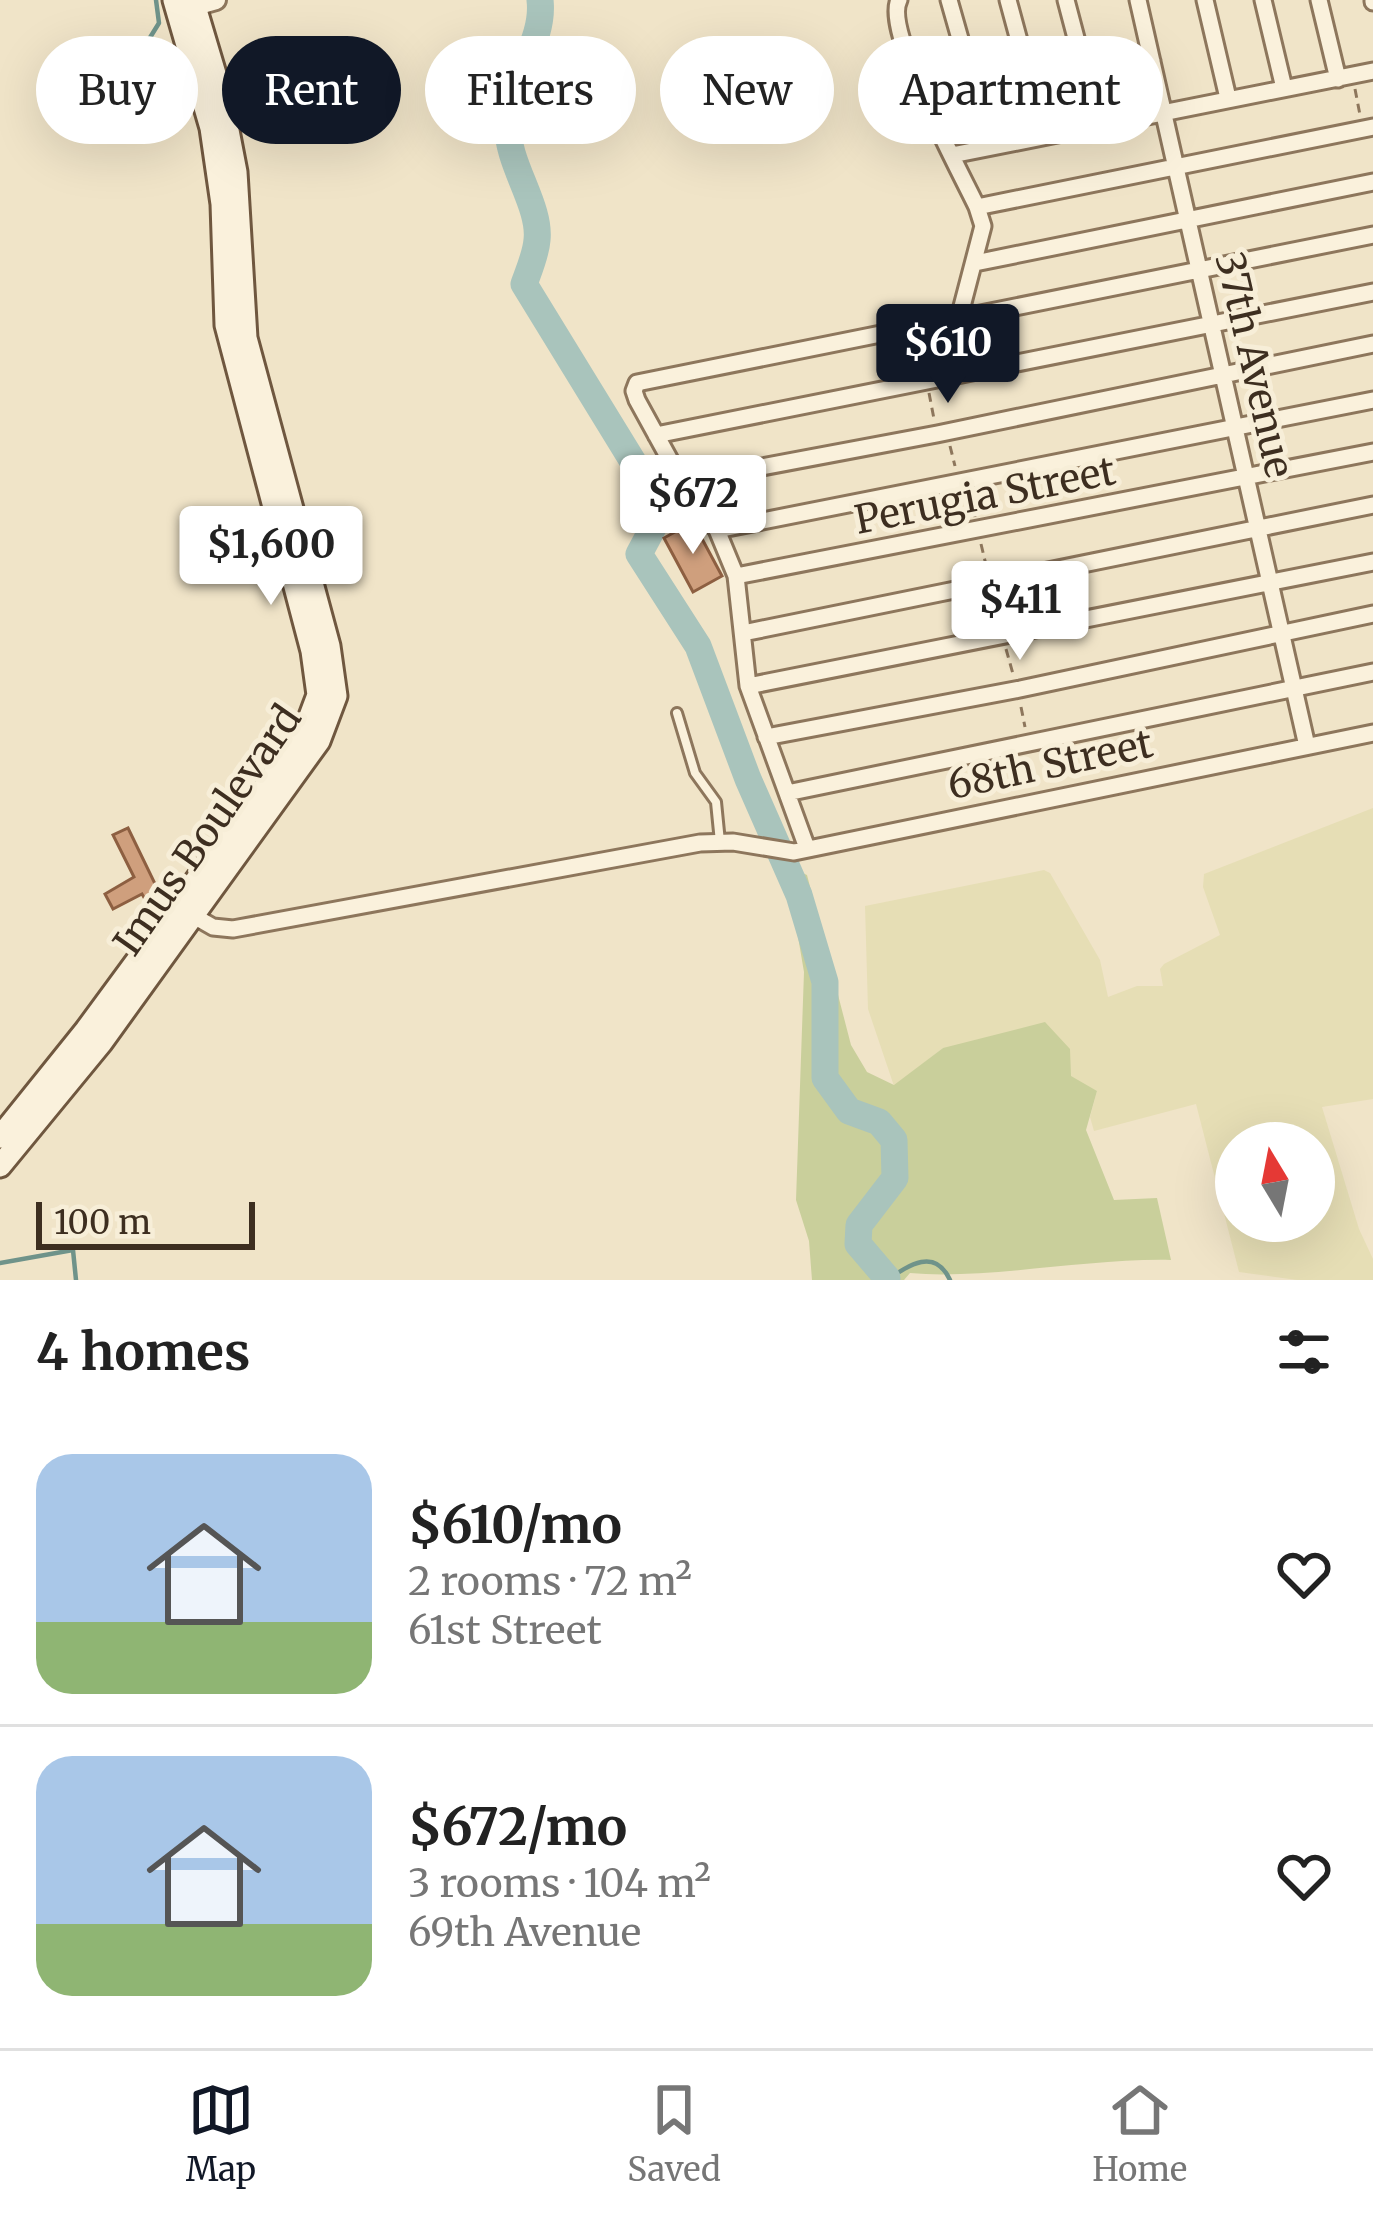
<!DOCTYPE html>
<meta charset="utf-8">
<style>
:root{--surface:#fff;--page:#f6f6f6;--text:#222;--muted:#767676;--line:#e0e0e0;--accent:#111827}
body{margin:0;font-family:Merriweather,serif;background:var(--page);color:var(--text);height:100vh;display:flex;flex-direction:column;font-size:45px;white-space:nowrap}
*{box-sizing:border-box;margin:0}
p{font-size:39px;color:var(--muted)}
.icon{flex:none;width:66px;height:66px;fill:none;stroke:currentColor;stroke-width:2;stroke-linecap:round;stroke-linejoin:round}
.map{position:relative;height:1280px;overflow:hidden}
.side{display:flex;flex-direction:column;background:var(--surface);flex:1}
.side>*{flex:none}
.hud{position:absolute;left:36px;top:36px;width:1302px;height:108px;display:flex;gap:24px}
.needle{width:78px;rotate:350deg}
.buttons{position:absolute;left:1215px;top:1122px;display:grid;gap:24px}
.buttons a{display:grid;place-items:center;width:120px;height:120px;border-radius:50%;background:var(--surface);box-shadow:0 12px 48px #0002;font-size:60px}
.scale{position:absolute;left:36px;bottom:30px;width:219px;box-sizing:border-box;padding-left:12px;border:6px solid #3d2e20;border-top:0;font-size:33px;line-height:42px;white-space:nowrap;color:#3d2e20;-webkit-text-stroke:9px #f7eed8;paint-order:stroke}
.price{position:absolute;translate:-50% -102px;padding:0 27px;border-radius:12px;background:#fff;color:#222;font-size:39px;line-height:78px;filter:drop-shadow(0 3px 6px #0008)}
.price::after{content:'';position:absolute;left:50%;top:72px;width:36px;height:27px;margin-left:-18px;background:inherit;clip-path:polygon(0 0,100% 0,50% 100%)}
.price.active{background:var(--accent);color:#fff}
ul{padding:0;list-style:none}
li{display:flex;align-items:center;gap:36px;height:300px;padding:0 36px}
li+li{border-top:3px solid var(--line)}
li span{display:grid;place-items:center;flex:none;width:336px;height:240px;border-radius:36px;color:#555}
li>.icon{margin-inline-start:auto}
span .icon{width:144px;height:144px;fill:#fffc;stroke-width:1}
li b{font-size:51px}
h2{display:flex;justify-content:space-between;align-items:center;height:144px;padding:0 36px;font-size:51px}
.chip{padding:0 42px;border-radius:54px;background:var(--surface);box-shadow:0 12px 48px #0002;font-size:42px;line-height:108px}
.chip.active{background:var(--accent);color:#fff}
.tabs{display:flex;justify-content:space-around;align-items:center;height:168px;border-top:3px solid var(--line);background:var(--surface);font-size:33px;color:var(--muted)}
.tabs a{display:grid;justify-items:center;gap:6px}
.tabs .active{color:var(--accent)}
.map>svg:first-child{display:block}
.farmland{fill:#e6deb5;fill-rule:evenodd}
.green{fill:#c9cf9b}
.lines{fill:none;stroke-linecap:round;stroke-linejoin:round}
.stream{stroke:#6f938a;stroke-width:4.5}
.river{stroke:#a9c4bc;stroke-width:27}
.building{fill:#cf9f7d;stroke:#8d5f41;stroke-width:3}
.service-casing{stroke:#8d765c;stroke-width:14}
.minor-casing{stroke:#8d765c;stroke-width:21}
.tertiary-casing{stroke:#8d765c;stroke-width:24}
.secondary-casing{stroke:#6f573f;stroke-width:27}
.path{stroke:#8d765c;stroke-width:3;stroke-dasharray:9 6;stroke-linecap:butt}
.service{stroke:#faf1dc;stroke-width:8}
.minor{stroke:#faf1dc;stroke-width:15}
.tertiary{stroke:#faf1dc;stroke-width:18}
.secondary{stroke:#faf1dc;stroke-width:21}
.labels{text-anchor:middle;stroke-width:10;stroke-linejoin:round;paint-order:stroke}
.street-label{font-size:39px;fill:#3d2e20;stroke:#f7eed8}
</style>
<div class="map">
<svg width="1373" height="1280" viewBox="0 0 1373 1280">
<rect width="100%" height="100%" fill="#f0e4c8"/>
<path class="farmland" d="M1373,808V1099L1322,1107L1359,1229L1373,1259V1280H1297L1239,1272L1196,1104L1094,1131L1090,1117L1097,1091L943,1048L894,1086L868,1009L865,906L1044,870L1050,873L1100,960L1108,997L1137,986H1163L1160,969L1164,964L1220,935L1203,887L1204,874ZM1236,1143H1314V1221H1236Z"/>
<path class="green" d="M796,870L807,875L851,1045L867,1072L894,1085L943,1048L1045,1022L1070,1049L1071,1076L1097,1091L1086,1130L1114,1200L1157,1198L1171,1260C1090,1258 984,1280 910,1273L904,1280H812L809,1241L796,1200L804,972L796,925L779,874Z"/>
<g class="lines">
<path class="stream" d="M141,92L138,57L159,23L156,0
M0,1263L73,1250L76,1280
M887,1280C909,1265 935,1247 950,1280"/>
<path class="river" d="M540,0C545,41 510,79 508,124C506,163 541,205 537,240C536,254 529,270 524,284L640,473L655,524L639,554L698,646L748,779L799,895L825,982V1078L849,1111L879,1122L894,1140L895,1178L859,1225L858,1244L887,1278"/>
</g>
<path class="building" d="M693,522L722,576L693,592L664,538Z
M128,828L160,894L146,901L142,894L113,909L105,894L134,877L113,835Z"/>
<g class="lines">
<g class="service-casing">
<path id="service" d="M677,713L695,773L716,802L720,842"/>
</g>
<g class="minor-casing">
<path id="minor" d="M899,0C883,30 960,171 977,207L983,226L959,318
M949,0L976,95
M1008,0L1031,85
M1066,0L1086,76
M1138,0L1307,746
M1205,0L1228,98
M1263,0L1284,88
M1319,0L1338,79
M1373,0V2
M929,105L1152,61
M952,155L1373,71
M977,207L1373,127
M975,263L1373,182
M656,435L1373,292
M682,482L937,434L1373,344
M717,530L1373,400
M736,576L1373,452
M743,633L1373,505
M748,686L1373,562
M766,737L1020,689L1373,614
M787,793L1373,672
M807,848L748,686L736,576L717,530L682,482L637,400L634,391L637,383L1373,235
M185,911L213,927L233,929L700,843L733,842L794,852L1373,733"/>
</g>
<g class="tertiary-casing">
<path id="tertiary" d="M195,6L216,0"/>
</g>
<g class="secondary-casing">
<path id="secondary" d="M0,1137L86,1030L303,735L318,695L312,651L226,325L222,204L211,128L174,0
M0,1166L101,1043L319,741L336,696L329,646L246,338L236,172L221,94L193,0"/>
</g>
<path class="path" d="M1355,89L1360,115
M918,340L923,366
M929,393L934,419
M950,446L955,466
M970,497L975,517
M981,544L987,569
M993,596L999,622
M1006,649L1013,674
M1021,707L1025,727"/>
<use href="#service" class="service"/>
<use href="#minor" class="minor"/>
<use href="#tertiary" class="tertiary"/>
<use href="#secondary" class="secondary"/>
</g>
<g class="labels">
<g class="street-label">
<text transform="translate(1255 365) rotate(77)" y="14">37th Avenue</text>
<text transform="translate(985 495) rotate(-11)" y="14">Perugia Street</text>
<text transform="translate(1050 764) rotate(-12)" y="14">68th Street</text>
<text transform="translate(207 830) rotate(-55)" y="14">Imus Boulevard</text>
</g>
</g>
</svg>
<div class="buttons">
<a><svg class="needle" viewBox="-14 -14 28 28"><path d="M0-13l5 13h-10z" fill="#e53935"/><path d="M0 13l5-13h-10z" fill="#767676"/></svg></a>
</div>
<div class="scale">100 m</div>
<b class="price active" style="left:948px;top:406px">$610</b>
<b class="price" style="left:693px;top:557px">$672</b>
<b class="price" style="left:271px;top:608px">$1,600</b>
<b class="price" style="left:1020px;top:663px">$411</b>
<div class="hud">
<a class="chip">Buy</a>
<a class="chip active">Rent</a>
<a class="chip">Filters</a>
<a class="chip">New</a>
<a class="chip">Apartment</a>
</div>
</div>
<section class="side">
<h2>4 homes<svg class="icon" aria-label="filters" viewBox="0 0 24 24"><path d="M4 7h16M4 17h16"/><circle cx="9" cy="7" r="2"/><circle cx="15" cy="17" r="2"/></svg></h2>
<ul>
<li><span style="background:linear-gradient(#a9c7e8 70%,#8fb573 0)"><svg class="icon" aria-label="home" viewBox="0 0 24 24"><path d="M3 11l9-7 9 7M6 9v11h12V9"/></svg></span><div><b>$610/mo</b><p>2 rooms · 72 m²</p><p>61st Street</p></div><svg class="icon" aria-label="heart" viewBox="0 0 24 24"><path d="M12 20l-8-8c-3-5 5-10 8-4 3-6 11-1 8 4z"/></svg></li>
<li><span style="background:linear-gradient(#a9c7e8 70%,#8fb573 0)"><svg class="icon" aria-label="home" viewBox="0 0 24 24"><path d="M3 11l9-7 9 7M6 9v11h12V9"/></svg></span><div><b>$672/mo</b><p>3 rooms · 104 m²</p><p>69th Avenue</p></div><svg class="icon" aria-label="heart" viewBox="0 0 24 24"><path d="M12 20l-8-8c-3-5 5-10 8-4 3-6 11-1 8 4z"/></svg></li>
</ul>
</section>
<nav class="tabs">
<a class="active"><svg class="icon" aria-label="map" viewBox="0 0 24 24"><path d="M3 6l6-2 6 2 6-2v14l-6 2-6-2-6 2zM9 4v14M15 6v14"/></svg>Map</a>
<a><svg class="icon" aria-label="saved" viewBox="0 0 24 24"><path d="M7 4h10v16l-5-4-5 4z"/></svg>Saved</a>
<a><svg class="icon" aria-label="home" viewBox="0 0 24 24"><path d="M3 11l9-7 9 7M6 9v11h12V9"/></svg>Home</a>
</nav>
